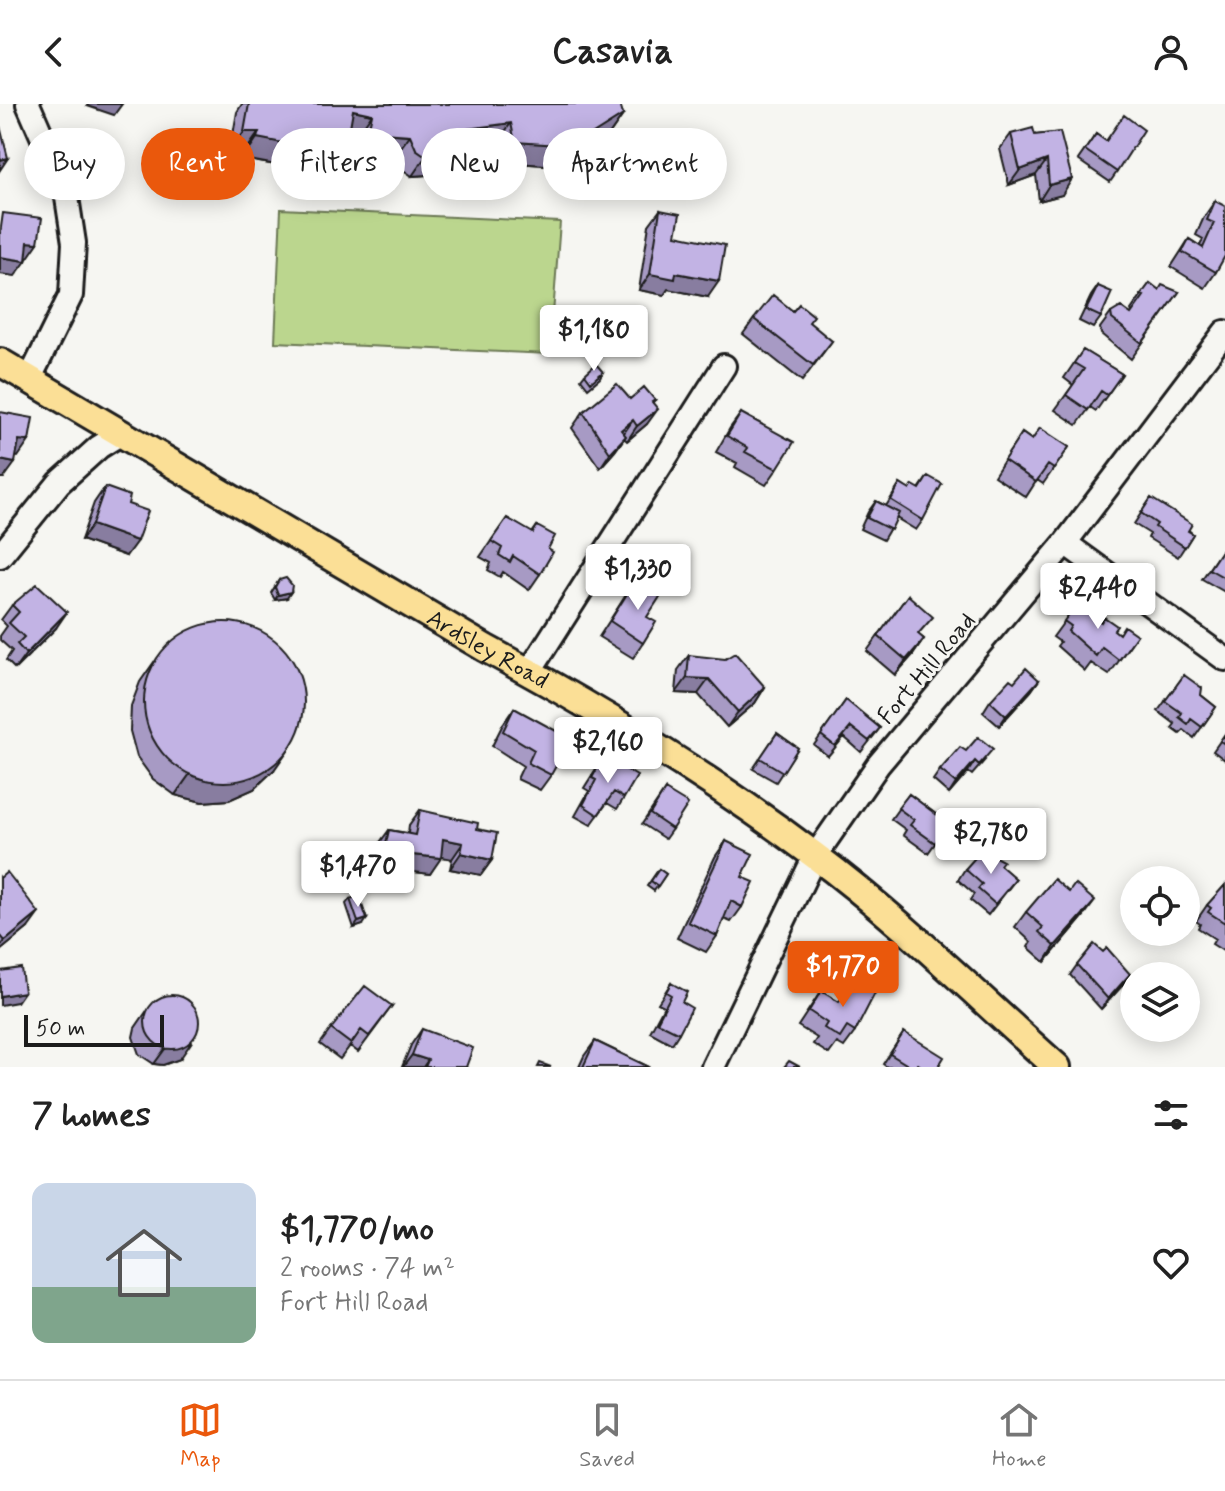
<!DOCTYPE html>
<meta charset="utf-8">
<style>
:root{--surface:#fff;--page:#f2f2f2;--text:#222;--muted:#767676;--line:#e0e0e0;--accent:#ea580c}
body{margin:0;font-family:Mynerve,sans-serif;background:var(--page);color:var(--text);height:100vh;display:flex;flex-direction:column;font-size:30px;white-space:nowrap}
*{box-sizing:border-box;margin:0}
p{font-size:26px;color:var(--muted)}
.icon{flex:none;width:44px;height:44px;fill:none;stroke:currentColor;stroke-width:2;stroke-linecap:round;stroke-linejoin:round}
.map{position:relative;height:963px;overflow:hidden}
.drawer{display:flex;flex-direction:column;background:var(--surface);flex:1}
.drawer>*{flex:none}
.hud{position:absolute;left:24px;top:24px;width:800px;height:72px;display:flex;gap:16px}
.buttons{position:absolute;left:1120px;top:762px;display:grid;gap:16px}
.buttons a{display:grid;place-items:center;width:80px;height:80px;border-radius:50%;background:var(--surface);box-shadow:0 4px 20px #0003;font-size:40px}
.scale{position:absolute;left:24px;bottom:20px;width:140px;box-sizing:border-box;padding-left:8px;border:4px solid #1c1c1c;border-top:0;font-size:22px;line-height:28px;white-space:nowrap;color:#1c1c1c;-webkit-text-stroke:6px #f6f6f2;paint-order:stroke}
.price{position:absolute;translate:-50% -68px;padding:0 18px;border-radius:8px;background:#fff;color:#222;font-size:26px;line-height:52px;filter:drop-shadow(0 2px 4px #0008)}
.price::after{content:'';position:absolute;left:50%;top:48px;width:24px;height:18px;margin-left:-12px;background:inherit;clip-path:polygon(0 0,100% 0,50% 100%)}
.price.current{background:var(--accent);color:#fff}
ul{padding:0;list-style:none}
li{display:flex;align-items:center;gap:24px;height:200px;padding:0 32px}
li+li{border-top:2px solid var(--line)}
li span{display:grid;place-items:center;flex:none;width:224px;height:160px;border-radius:16px;color:#555}
li>.icon{margin-inline-start:auto}
span .icon{width:96px;height:96px;fill:#fffc;stroke-width:1}
li b{font-size:34px}
h2{display:flex;justify-content:space-between;align-items:center;height:96px;padding:0 32px;font-size:34px}
.pill{padding:0 28px;border-radius:36px;background:var(--surface);box-shadow:0 4px 20px #0003;font-size:28px;line-height:72px}
.pill.current{background:var(--accent);color:#fff}
header{display:flex;justify-content:space-between;align-items:center;height:104px;padding:0 32px;background:var(--surface);font-size:36px;font-weight:700}
.tabs{display:flex;justify-content:space-around;align-items:center;height:112px;border-top:2px solid var(--line);background:var(--surface);font-size:22px;color:var(--muted)}
.tabs a{display:grid;justify-items:center;gap:4px}
.tabs .current{color:var(--accent)}
.map>svg:first-child{display:block}
.grass{fill:#bbd68e;stroke:#6c7955;stroke-width:2}
.lines{fill:none;stroke-linecap:round;stroke-linejoin:round}
.minor-casing{stroke:#1c1c1c;stroke-width:28}
.major-casing{stroke:#1c1c1c;stroke-width:32}
.minor{stroke:#f6f6f2;stroke-width:22}
.major{stroke:#fbdf96;stroke-width:26}
.wall{fill:#a79ac4;stroke:#1c1c1c;stroke-width:2}
.shaded-wall{fill:#887da0;stroke:#1c1c1c;stroke-width:2}
.building{fill:#c2b3e4;stroke:#1c1c1c;stroke-width:2}
.labels{text-anchor:middle;stroke-width:6;stroke-linejoin:round;paint-order:stroke}
.street-label{font-size:24px;fill:#1c1c1c;stroke:#f6f6f2}
</style>
<header><svg class="icon" aria-label="back" viewBox="0 0 24 24"><path d="M15 5l-7 7 7 7"/></svg>Casavia<svg class="icon" aria-label="person" viewBox="0 0 24 24"><circle cx="12" cy="8" r="4"/><path d="M4 21q1-7 8-7t8 7"/></svg></header>
<div class="map">
<svg width="1225" height="963" viewBox="0 0 1225 963">
<rect width="100%" height="100%" fill="#f6f6f2"/>
<filter id="ink" filterUnits="userSpaceOnUse"><feTurbulence type="fractalNoise" baseFrequency=".0125" numOctaves="2"/><feDisplacementMap in="SourceGraphic" scale="16" xChannelSelector="R" yChannelSelector="G"/><feConvolveMatrix kernelMatrix="1 2 1 2 8 2 1 2 1" color-interpolation-filters="sRGB"/></filter>
<g filter="url(#ink)">
<path class="grass" d="M281,105L560,118L550,250L275,238Z"/>
<g class="lines">
<g class="minor-casing">
<path id="minor" d="M28,0L66,87L74,139L71,191L29,276
M1065,439L1225,555
M0,452L59,379L99,343L120,330
M529,568L724,262
M713,963L815,752L878,661L1065,439L1225,228"/>
</g>
<g class="major-casing">
<g id="major">
<path id="s1" d="M0,258L485,544C598,605 711,673 814,751C900,815 977,892 1057,963"/>
</g>
</g>
<use href="#minor" class="minor"/>
<use href="#major" class="major"/>
</g>
<path class="wall" d="M242,0H620L623,11L609,31L560,62L501,58L497,39L464,44L451,62L443,70L412,72L402,65L395,51L354,48L358,30L349,29L347,40L333,61L327,60L320,69L243,55L245,48H230L237,8Z
M1060,28L1062,91L1039,97L1036,71L1009,81L1000,45L1011,30L1035,31Z
M1096,30L1117,68L1110,78L1078,56Z
M1215,97L1216,168L1205,184L1171,163L1189,135L1200,142L1203,135L1196,131L1204,113Z
M660,106L708,193L668,185L664,191L639,186L649,121Z
M1150,179L1159,186L1179,188L1131,255L1101,230L1100,224L1111,209L1131,210L1132,208L1131,206Z
M1098,182L1101,213L1093,224L1079,217L1091,192Z
M754,215L832,237L802,277L743,230Z
M1083,246L1122,270L1096,307L1090,303L1077,321L1055,306L1073,281L1064,274Z
M603,268L600,274L588,284L581,275L585,270Z
M630,295L655,296L653,298L647,320L627,337L624,334L615,347L600,364L572,324L583,308Z
M741,309L777,365L766,381L735,363L737,359L716,348L730,324Z
M1022,329L1032,336L1069,343L1043,380L1037,376L1026,393L994,372Z
M928,372L923,416L916,426L896,414L883,436L860,425L868,408L876,397L886,402L900,380L909,386L919,385Z
M105,383L128,400L126,452L81,436L94,399Z
M1151,394L1193,430L1178,453L1148,434L1150,430L1134,420Z
M507,414L532,429L537,422L548,445L540,470L529,486L503,468L500,473L488,466L491,459L480,453Z
M1221,447L1225,450V488L1202,475Z
M279,476L287,494L275,496L271,489Z
M652,476L643,539L633,554L599,533L630,485L641,492Z
M908,491L919,531L924,535L913,551L895,571L867,547Z
M1082,493L1094,513L1119,530L1137,531L1109,571L1091,559L1085,567L1057,542L1060,538L1053,533Z
M12,501L56,524L15,565L6,556L12,547L0,536V532L7,522L1,516Z
M689,551L765,583L755,599L727,623L698,590L676,589L678,566Z
M154,558L274,666L254,685L229,696L202,698L175,691L153,675L137,653L130,627L131,602L140,578Z
M1184,571L1201,591L1216,603L1194,634L1184,626L1180,630L1172,624L1175,620L1158,607Z
M1039,576L1031,587L999,622L983,608L990,597L1014,578Z
M846,596L880,624L861,648L844,633L828,652L814,641Z
M514,604L551,671L540,686L517,675L523,662L492,642L503,620Z
M777,629L798,644L776,678L753,665Z
M1225,630V656L1213,647Z
M966,647L985,656L972,671L968,668L949,690L933,676L940,666Z
M604,652L624,694L617,705L607,699L591,721L575,712L589,687L584,684Z
M665,686L672,725L665,735L642,720Z
M909,690L949,720L928,749L903,731L906,726L891,715Z
M420,706L477,725L492,756L481,771L450,765L452,755L441,752L430,770L373,763L378,741L389,726L408,729L409,721Z
M726,737L742,773V803L731,818L724,815L717,832L706,848L677,834L715,753Z
M1000,762L1016,775L988,811L970,796L974,790L958,776L965,765Z
M659,765L666,770L654,787L647,782Z
M0,774L28,824L0,847Z
M1225,781V844L1223,847L1212,840L1215,835L1198,824L1200,820L1196,817L1207,801Z
M350,795L363,821L354,824L346,800Z
M1026,808L1084,812L1045,858L1028,843L1031,838L1015,823Z
M1103,848L1123,881L1101,905L1070,871L1077,861Z
M854,875L855,928L844,943L837,939L829,950L813,940L817,934L798,922L821,887L839,898Z
M671,879L682,898L679,929L672,940L650,928L664,902L658,899Z
M392,902L358,948L350,942L340,955L320,940L331,925Z
M146,908L180,955L163,961L154,960L139,950L133,933L135,924Z
M422,925L466,963H402L411,941Z
M904,928L938,963H887L883,960Z
M595,937L649,963H579L584,952Z"/>
<path class="shaded-wall" d="M88,0H122L114,11L87,2Z
M353,6L372,10L358,30L338,26Z
M623,11L609,31L560,62L501,58L515,38Z
M511,19L497,39L464,44L451,62L443,70L412,72L426,52L467,25Z
M244,28H259L245,48H230Z
M368,28L410,31L395,51L354,48Z
M257,34L337,39L347,40L333,61L327,60L320,69L243,55Z
M8,54L0,66V56Z
M1047,56L1036,71L1009,81L1020,66Z
M1072,75L1062,91L1039,97L1049,81Z
M28,138L38,139L27,155L17,153Z
M0,153L26,157L15,172L0,170Z
M676,169L719,177L708,193L668,185L664,191L639,186L650,170Z
M658,305L647,320L627,337L637,322Z
M633,316L622,332L621,326Z
M626,332L615,347L600,364L610,349Z
M19,336L29,337L18,353L8,351Z
M0,356L15,359L4,374H0Z
M92,421L137,437L126,452L81,436Z
M291,488L287,494L275,496L278,491Z
M67,508L56,524L15,565L26,550Z
M924,535L913,551L895,571L906,556Z
M687,574L709,575L698,590L676,589Z
M1039,576L1031,587L999,622L1006,612Z
M765,583L755,599L727,623L738,608Z
M288,646L274,666L254,685L229,696L202,698L175,691L190,670Z
M975,657L968,668L949,690L956,679Z
M443,735L463,739L452,755L432,751Z
M384,748L441,754L430,770L373,763Z
M461,749L492,756L481,771L450,765Z
M1095,797L1084,812L1045,858L1055,842Z
M39,809L28,824L0,847V843L5,837Z
M367,815L363,821L354,824L358,818Z
M1130,870L1123,881L1101,905L1108,895Z
M24,888L17,898L0,901V892Z
M191,939L180,955L163,961L154,960L165,945Z
M412,951L428,956L423,963H403Z"/>
<path class="building" d="M249,0H620L623,11L574,42L515,38L511,19L467,25L465,42L458,50L426,52L416,45L410,31L368,28L372,10L353,6L347,40L337,39L334,49L257,34L259,28H244Z
M1124,11L1144,26L1117,68L1085,46L1096,30L1106,37Z
M0,22L8,54L0,56Z
M1033,24L1035,31L1060,28L1072,75L1049,81L1047,56L1020,66L1011,30Z
M1215,97L1225,102V152L1216,168L1182,148L1189,135L1203,144L1214,119L1207,116Z
M660,106L680,110L676,131L725,141L719,177L676,169L675,175L650,170Z
M3,109L42,114L38,139L28,138L26,157L0,153V130Z
M1150,179L1159,186L1162,181L1179,188L1142,239L1112,215L1111,209L1121,203L1131,210L1144,192L1141,191Z
M1098,182L1112,188L1101,213L1086,206Z
M773,191L793,207L799,200L814,212L809,218L832,237L813,261L754,215Z
M1083,246L1122,270L1107,291L1101,287L1088,306L1066,291L1084,265L1074,259Z
M596,260L603,268L591,278L585,270Z
M617,280L630,295L644,283L655,296L652,298L658,305L637,322L633,316L621,326L626,332L610,349L583,308Z
M0,308L33,314L29,337L19,336L15,359L0,356Z
M741,309L794,338L777,365L745,348L748,344L727,332Z
M1040,324L1069,343L1054,365L1048,361L1036,378L1004,356L1022,329L1032,336Z
M928,372L942,380L923,416L891,396L900,380L910,386L913,381L920,385Z
M105,383L130,392L128,400L148,407L137,437L92,421Z
M1151,394L1192,420L1188,427L1193,430L1185,443L1155,423L1157,420L1141,409Z
M876,397L899,409L891,426L867,414Z
M507,414L533,429L537,422L555,432L548,445L553,448L540,470L513,452L510,458L499,451L502,444L491,437Z
M1221,447L1225,450V474L1209,465Z
M286,474L292,481L291,488L278,491L275,483L279,476Z
M652,476L665,485L647,513L656,518L643,539L610,517L630,485L642,492Z
M37,480L67,508L26,550L17,540L24,533L9,519L19,508L12,501Z
M908,491L933,513L918,530L924,535L906,556L878,532Z
M1082,493L1099,505L1094,513L1101,518L1104,513L1117,522L1114,526L1119,530L1124,522L1137,531L1119,556L1102,543L1096,552L1068,527L1071,522L1064,517Z
M144 598a80 80 0 1 1 160 0a80 80 0 1 1-160 0Z
M735,549L765,583L738,608L709,575L687,574L689,551L725,555Z
M1026,564L1039,576L1006,612L990,597L1010,575L1014,578Z
M1184,571L1202,584L1201,591L1216,603L1202,623L1191,615L1188,620L1179,613L1182,609L1165,597Z
M846,596L880,624L869,637L851,623L835,642L821,631Z
M514,604L571,635L551,671L528,659L534,646L503,627Z
M777,629L798,644L783,668L760,654Z
M1225,630V640L1220,637Z
M978,633L993,645L979,661L975,657L956,679L940,666L960,643L966,647Z
M604,652L637,672L624,694L614,688L598,711L583,701L596,676L592,674Z
M665,686L688,700L672,725L650,710Z
M909,690L949,720L935,739L910,721L914,716L898,704Z
M420,706L478,719L477,725L497,729L492,756L461,749L463,739L443,735L441,754L384,748L389,726L415,731Z
M726,737L753,750L742,773L754,778L742,803L731,797L717,832L688,818Z
M982,746L1003,757L1000,761L1016,775L995,800L978,785L982,780L965,765Z
M659,765L666,770L658,782L651,777Z
M7,768L39,809L5,837L0,831V774Z
M1054,775L1069,788L1075,780L1095,797L1055,842L1039,828L1043,823L1026,808Z
M1225,781V819L1208,808L1211,804L1207,801Z
M359,792L367,815L358,818L350,795Z
M1094,840L1103,848L1107,844L1130,870L1108,895L1077,861Z
M21,864L24,888L0,892V867Z
M854,875L875,889L855,928L847,923L840,934L824,924L827,919L809,907L821,887L839,898Z
M671,879L687,888L682,898L692,904L679,929L657,918L671,891L666,888Z
M365,882L392,902L369,932L361,926L351,940L331,925Z
M145 918a27 27 0 1 1 54 0a27 27 0 1 1-54 0Z
M422,925L473,944L466,963H425L428,956L412,951Z
M904,928L944,953L938,963H922L918,960L916,963H911L890,950Z
M595,937L649,963H583Z
M789,957L800,963H784Z
M540,959L551,963H538Z"/>
</g>
<g class="labels">
<g class="street-label">
<text dy="8" stroke="none"><textPath href="#s1" startOffset="566">Ardsley Road</textPath></text>
<text transform="translate(926 564) rotate(-50)" y="8">Fort Hill Road</text>
</g>
</g>
</svg>
<div class="buttons">
<a><svg class="icon" aria-label="locate" viewBox="0 0 24 24"><circle cx="12" cy="12" r="6"/><path d="M12 2v4M12 18v4M2 12h4M18 12h4"/></svg></a>
<a><svg class="icon" aria-label="layers" viewBox="0 0 24 24"><path d="M12 4l9 5-9 5-9-5zM3 14l9 5 9-5"/></svg></a>
</div>
<div class="scale">50 m</div>
<b class="price" style="left:594px;top:269px">$1,180</b>
<b class="price" style="left:638px;top:508px">$1,330</b>
<b class="price" style="left:1098px;top:527px">$2,440</b>
<b class="price" style="left:608px;top:681px">$2,160</b>
<b class="price" style="left:991px;top:772px">$2,780</b>
<b class="price" style="left:358px;top:805px">$1,470</b>
<b class="price current" style="left:843px;top:905px">$1,770</b>
<div class="hud">
<a class="pill">Buy</a>
<a class="pill current">Rent</a>
<a class="pill">Filters</a>
<a class="pill">New</a>
<a class="pill">Apartment</a>
</div>
</div>
<section class="drawer">
<h2>7 homes<svg class="icon" aria-label="filters" viewBox="0 0 24 24"><path d="M4 7h16M4 17h16"/><circle cx="9" cy="7" r="2"/><circle cx="15" cy="17" r="2"/></svg></h2>
<ul>
<li><span style="background:linear-gradient(#c9d6e8 65%,#7fa58c 0)"><svg class="icon" aria-label="home" viewBox="0 0 24 24"><path d="M3 11l9-7 9 7M6 9v11h12V9"/></svg></span><div><b>$1,770/mo</b><p>2 rooms · 74 m²</p><p>Fort Hill Road</p></div><svg class="icon" aria-label="heart" viewBox="0 0 24 24"><path d="M12 20l-8-8c-3-5 5-10 8-4 3-6 11-1 8 4z"/></svg></li>
</ul>
</section>
<nav class="tabs">
<a class="current"><svg class="icon" aria-label="map" viewBox="0 0 24 24"><path d="M3 6l6-2 6 2 6-2v14l-6 2-6-2-6 2zM9 4v14M15 6v14"/></svg>Map</a>
<a><svg class="icon" aria-label="saved" viewBox="0 0 24 24"><path d="M7 4h10v16l-5-4-5 4z"/></svg>Saved</a>
<a><svg class="icon" aria-label="home" viewBox="0 0 24 24"><path d="M3 11l9-7 9 7M6 9v11h12V9"/></svg>Home</a>
</nav>
